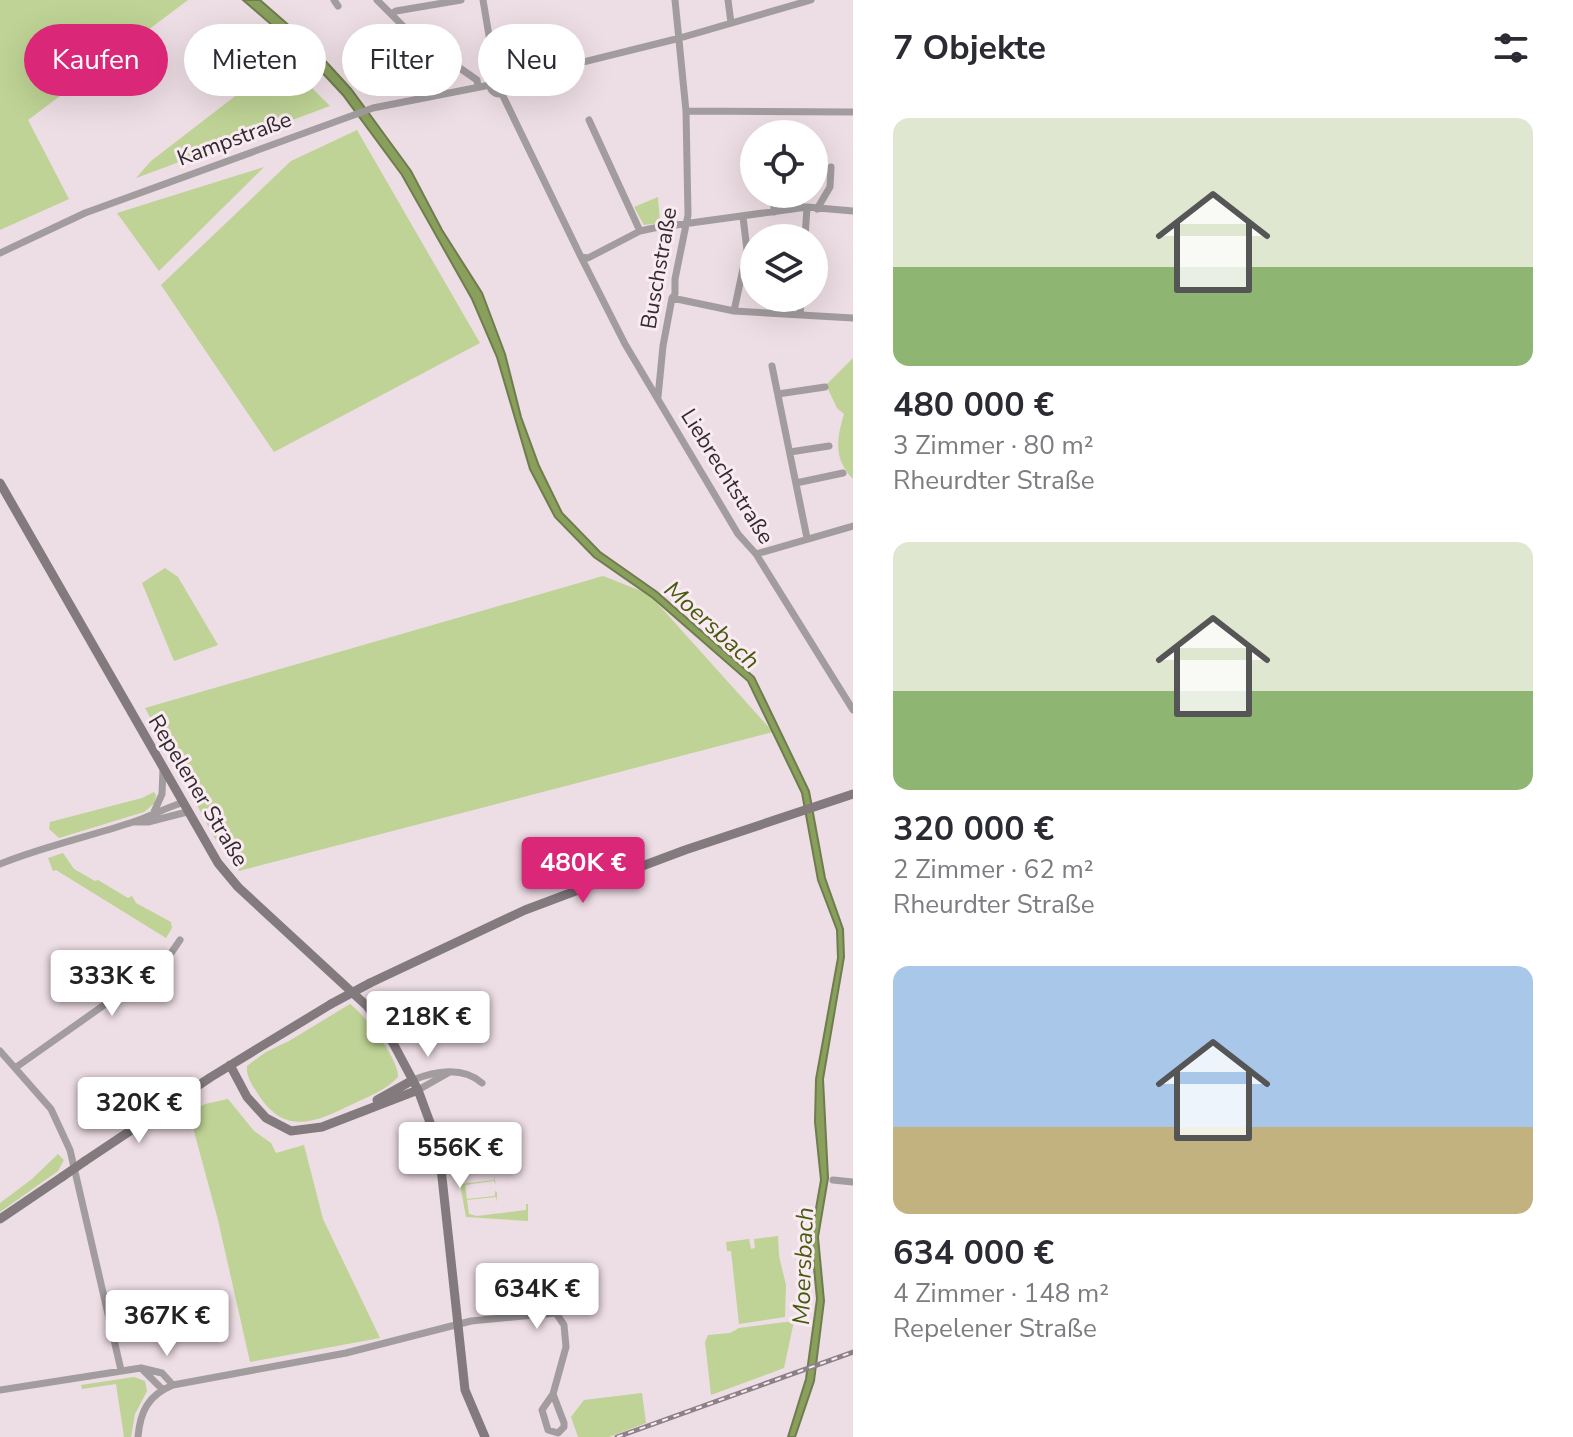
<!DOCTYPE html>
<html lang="de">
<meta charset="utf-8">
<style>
:root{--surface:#fff;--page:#f2f2f3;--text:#2b2b33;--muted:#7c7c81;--accent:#db2777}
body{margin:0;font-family:"Nunito Sans",sans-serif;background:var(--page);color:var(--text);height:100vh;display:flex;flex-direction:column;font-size:30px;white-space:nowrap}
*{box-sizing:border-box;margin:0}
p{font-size:26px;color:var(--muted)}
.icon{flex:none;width:44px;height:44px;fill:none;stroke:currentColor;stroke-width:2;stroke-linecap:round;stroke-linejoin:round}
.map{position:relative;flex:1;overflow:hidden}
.details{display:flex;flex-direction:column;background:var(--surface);width:720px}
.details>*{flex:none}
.guide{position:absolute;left:24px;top:24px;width:708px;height:72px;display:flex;gap:16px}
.tools{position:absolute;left:740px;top:120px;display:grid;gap:16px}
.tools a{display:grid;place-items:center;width:88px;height:88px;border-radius:50%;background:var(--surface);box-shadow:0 8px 32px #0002;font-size:40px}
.price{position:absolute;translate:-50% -68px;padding:0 18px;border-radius:8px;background:#fff;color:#222;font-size:26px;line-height:52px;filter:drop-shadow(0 2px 4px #0008)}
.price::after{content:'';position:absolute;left:50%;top:48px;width:24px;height:18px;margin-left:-12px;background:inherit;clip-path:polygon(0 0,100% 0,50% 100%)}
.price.selected{background:var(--accent);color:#fff}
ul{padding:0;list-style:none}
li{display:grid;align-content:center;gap:16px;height:424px;padding:0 40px}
li span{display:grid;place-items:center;height:248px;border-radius:16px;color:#555}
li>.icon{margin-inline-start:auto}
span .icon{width:144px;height:144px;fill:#fffc;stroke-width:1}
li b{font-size:34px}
h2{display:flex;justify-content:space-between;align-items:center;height:96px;padding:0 40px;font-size:34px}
.tag{padding:0 28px;border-radius:36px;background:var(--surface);box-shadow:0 8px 32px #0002;font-size:28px;line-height:72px}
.tag.selected{background:var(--accent);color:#fff}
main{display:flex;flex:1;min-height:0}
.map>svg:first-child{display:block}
.green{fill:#bed395}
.water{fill:#899f5c;stroke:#6f7c4e;stroke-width:2}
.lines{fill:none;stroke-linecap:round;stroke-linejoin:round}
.street{stroke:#a29c9f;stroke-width:7}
.secondary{stroke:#837a7e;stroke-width:9}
.rail-casing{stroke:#8c8186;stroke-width:5}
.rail{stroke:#faeaf2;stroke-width:2;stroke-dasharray:6;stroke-linecap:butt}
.secondary-bridge{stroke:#837a7e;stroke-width:9}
.labels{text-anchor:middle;stroke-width:6;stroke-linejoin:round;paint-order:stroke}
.street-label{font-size:22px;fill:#312b2e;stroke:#faeaf2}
.water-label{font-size:24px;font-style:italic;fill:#475b0e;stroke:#faeaf2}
</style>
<main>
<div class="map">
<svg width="853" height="1437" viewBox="0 0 853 1437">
<rect width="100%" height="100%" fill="#eddde4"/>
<path class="green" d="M0,0H188L28,120L69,199L0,230Z
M258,34L330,106L136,178L151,161L256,80L264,57Z
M357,130L480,343L274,452L161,285L291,161Z
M264,167L159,271L117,213Z
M658,197L660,223L644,225L634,207Z
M853,358V479C834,459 836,441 844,414L837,408L826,385Z
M165,568L178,577L218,645L174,661L142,583Z
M603,576L649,594L773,732L239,871L214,837L145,708Z
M154,792L156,795L155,803L144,812L59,838L49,829L50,822L142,798Z
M63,853L74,869L95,881L98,880L128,898L132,896L136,903L171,922L172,928L166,938L56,870L53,871L48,858Z
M350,1004C365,1015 399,1059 398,1077C387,1089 370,1096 355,1103C317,1121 286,1138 258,1094C252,1085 246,1076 247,1066L266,1052L289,1041Z
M228,1099L254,1131L271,1143L276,1153L304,1145L323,1219L380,1338L250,1362L218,1220L189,1113L205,1104Z
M58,1154L64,1160L58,1171L0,1212V1203L32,1179Z
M494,1176L496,1185L494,1181L465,1185L467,1199L495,1196V1191L497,1192V1202L496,1197L467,1200L469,1214L477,1216L526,1210V1204H528V1221L466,1217L460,1184L494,1180Z
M778,1236L779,1256L786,1285L785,1317L739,1324L731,1251H727L726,1242L749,1239L751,1249L755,1248L754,1239Z
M794,1321L784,1368L711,1395L705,1342L708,1335L730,1333L739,1328Z
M134,1377L145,1381L147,1391L135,1414L131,1437H124L116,1384L82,1389L81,1385Z
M642,1393L646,1423L609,1437H578L571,1417L584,1400Z"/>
<path class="water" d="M243,0H260L309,43L351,89L411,171L442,230L482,293L505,354L521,417L539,466L562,513L600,552L657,592L754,677L809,791L825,878L843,929L844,957L823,1079L828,1178L818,1237L824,1301L814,1381L795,1437H788L806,1379L817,1299L811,1237L821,1180L815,1122L816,1079L838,958L837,930L818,880L802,793L748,681L653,598L594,557L555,517L530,469L497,357L472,299L402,175L343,95L303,52Z"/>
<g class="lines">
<path class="street" d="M334,0L338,6
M377,0L412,35L477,80L478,86
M483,0L496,77
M728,0L731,23
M391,14L396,11L461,0
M490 85a9 9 0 1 1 18 0a9 9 0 1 1-18 0Z
M507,81L680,38L811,0
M502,94L581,257L588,258L640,231L654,228L807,207L853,211
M686,111L853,112
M589,120L640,231
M774,194V212
M801,208V194
M817,209L830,187L831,167
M805,238L807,207
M0,253L85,213L373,108L490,85
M581,257L625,344L738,534L756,554L853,710
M672,298L734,311L853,318
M734,311L747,250L743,217
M800,314L801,298
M772,366L807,538
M778,394L825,387
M658,397L663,346L672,298L675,294V279L688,215L686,111L675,0
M790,452L829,446
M796,483L843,473
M756,554L853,526
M154,812L162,794L163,769
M136,822H148L187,812
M0,864C42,847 87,837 130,823C148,818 164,808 182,803
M0,1051L51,1109L70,1150L121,1370
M15,1068L165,962L180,940
M413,1080C435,1071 463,1066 482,1083
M418,1090L448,1073
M833,1180L853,1182
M141,1368L162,1389
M0,1390L141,1368L162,1373L173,1385
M138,1437C140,1412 148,1395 173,1385L346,1353L471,1321L556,1313L564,1325L566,1347L553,1394L542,1410L548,1430L558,1433L564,1427V1423L553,1394"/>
<path class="secondary" d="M0,483L218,863L238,887L367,1006L393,1043L418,1090L435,1136L441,1168L465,1390L485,1437
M370,983L525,910L685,850L853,794
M230,1065L247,1097L266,1118L291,1131L322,1127L418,1090
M377,1100L413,1080
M85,1161L211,1077L331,1004
M0,1219L62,1177"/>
<g class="rail-casing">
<path id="rail" d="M617,1437L853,1352"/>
</g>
<use href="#rail" class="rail"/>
<path class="secondary-bridge" d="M331,1004L370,983
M62,1177L85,1161"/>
</g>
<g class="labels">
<g class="street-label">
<text transform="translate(234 138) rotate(-20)" y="8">Kampstraße</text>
<text transform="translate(658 268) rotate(-80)" y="8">Buschstraße</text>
<text transform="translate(728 476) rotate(58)" y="8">Liebrechtstraße</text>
<text transform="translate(199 790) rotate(59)" y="8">Repelener Straße</text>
</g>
<g class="water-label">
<text transform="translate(712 625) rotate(42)" y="8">Moersbach</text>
<text transform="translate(803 1266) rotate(-88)" y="8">Moersbach</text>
</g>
</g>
</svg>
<div class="tools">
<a><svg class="icon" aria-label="locate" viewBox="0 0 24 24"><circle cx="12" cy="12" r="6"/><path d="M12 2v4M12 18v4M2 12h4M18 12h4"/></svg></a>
<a><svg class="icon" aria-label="layers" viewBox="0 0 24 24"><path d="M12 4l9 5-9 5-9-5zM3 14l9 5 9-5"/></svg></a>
</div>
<b class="price selected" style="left:583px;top:905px">480K €</b>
<b class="price" style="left:112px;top:1018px">333K €</b>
<b class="price" style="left:428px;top:1059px">218K €</b>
<b class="price" style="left:139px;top:1145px">320K €</b>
<b class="price" style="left:460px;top:1190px">556K €</b>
<b class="price" style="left:537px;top:1331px">634K €</b>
<b class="price" style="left:167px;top:1358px">367K €</b>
<div class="guide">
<a class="tag selected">Kaufen</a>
<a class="tag">Mieten</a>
<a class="tag">Filter</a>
<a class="tag">Neu</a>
</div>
</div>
<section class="details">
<h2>7 Objekte<svg class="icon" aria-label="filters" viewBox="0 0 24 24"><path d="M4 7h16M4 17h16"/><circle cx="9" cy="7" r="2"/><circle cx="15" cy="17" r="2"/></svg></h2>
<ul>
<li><span style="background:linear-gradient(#dfe7d0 60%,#8fb573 0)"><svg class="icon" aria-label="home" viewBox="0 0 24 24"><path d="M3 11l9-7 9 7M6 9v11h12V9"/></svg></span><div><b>480 000 €</b><p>3 Zimmer · 80 m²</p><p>Rheurdter Straße</p></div></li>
<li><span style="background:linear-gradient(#dfe7d0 60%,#8fb573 0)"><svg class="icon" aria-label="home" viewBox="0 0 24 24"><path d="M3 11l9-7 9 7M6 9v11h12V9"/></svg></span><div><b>320 000 €</b><p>2 Zimmer · 62 m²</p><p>Rheurdter Straße</p></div></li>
<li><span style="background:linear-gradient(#a9c7e8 65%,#c2b280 0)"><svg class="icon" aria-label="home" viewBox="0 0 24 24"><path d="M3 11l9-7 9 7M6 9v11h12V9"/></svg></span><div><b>634 000 €</b><p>4 Zimmer · 148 m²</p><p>Repelener Straße</p></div></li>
</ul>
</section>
</main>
